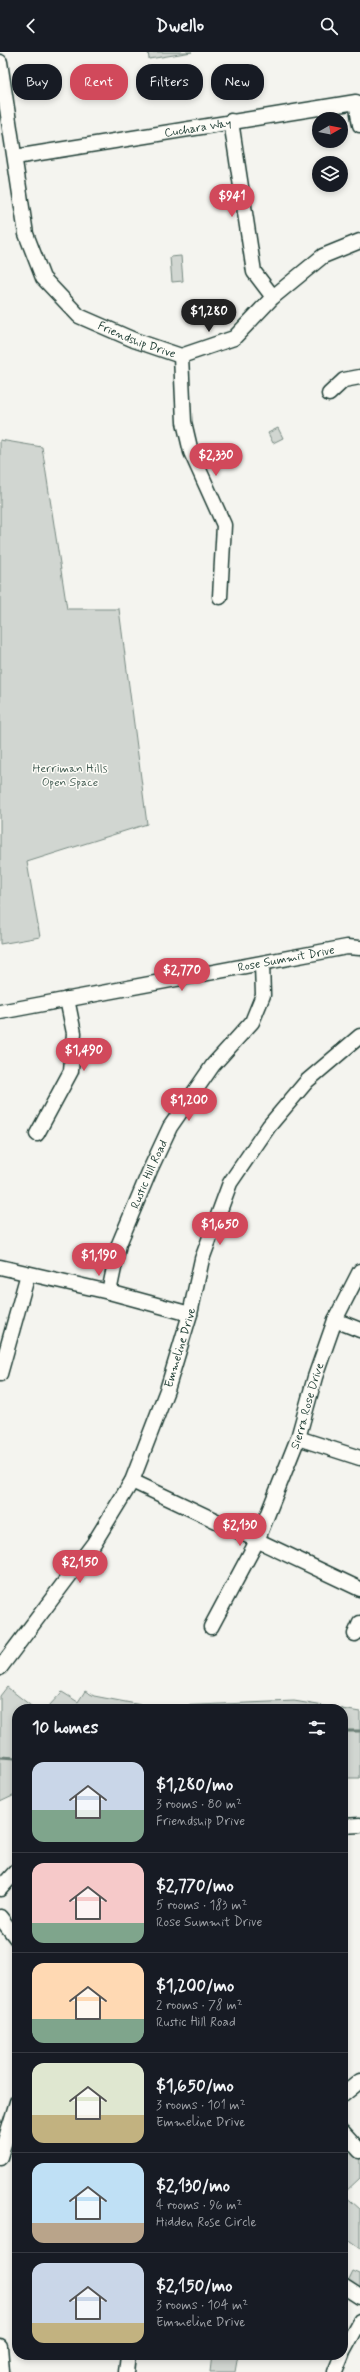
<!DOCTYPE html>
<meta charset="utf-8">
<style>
:root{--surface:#171b24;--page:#242831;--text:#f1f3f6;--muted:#9ea1a6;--line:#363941;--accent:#d1495b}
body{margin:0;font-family:Mynerve,sans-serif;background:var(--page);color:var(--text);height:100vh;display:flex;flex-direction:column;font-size:15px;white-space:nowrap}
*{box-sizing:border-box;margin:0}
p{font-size:13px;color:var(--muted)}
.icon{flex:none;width:22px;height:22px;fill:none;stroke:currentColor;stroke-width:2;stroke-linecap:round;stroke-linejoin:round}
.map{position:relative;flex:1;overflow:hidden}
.side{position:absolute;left:12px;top:1652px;width:336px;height:656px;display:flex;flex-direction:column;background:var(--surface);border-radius:16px;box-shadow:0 2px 6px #0003}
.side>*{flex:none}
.top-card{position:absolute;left:12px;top:12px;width:336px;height:36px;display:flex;gap:8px}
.needle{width:26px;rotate:81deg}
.fabs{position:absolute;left:312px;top:60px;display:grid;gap:8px}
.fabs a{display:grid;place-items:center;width:36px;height:36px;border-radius:50%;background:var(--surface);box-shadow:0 2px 6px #0003;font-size:20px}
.price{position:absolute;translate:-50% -34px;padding:0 9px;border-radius:14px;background:var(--accent);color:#fff;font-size:13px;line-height:26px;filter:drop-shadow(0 1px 2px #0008)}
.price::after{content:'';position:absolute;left:50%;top:24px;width:12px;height:9px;margin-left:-6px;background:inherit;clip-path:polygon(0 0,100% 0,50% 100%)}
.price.on{background:#222;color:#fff}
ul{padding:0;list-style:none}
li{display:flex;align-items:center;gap:12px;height:100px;padding:0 20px}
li+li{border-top:1px solid var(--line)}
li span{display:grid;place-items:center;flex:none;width:112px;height:80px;border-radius:12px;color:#555}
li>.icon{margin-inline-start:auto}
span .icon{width:48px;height:48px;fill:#fffc;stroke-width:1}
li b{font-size:17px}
h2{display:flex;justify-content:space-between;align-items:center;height:48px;padding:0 20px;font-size:17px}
.pill{padding:0 14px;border-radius:16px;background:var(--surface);box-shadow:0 2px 6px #0003;font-size:14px;line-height:36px}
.pill.on{background:var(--accent);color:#fff}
header{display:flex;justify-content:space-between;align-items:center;height:52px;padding:0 20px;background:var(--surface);font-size:18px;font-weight:800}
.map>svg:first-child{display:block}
.green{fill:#d1d6d1;stroke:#788a82}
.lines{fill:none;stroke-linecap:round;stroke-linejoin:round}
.stream{stroke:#6e8179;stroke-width:3}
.minor-casing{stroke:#1f3d34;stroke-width:17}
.minor{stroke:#fdfcf7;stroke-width:14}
.labels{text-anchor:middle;stroke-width:3;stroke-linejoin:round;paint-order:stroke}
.street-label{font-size:12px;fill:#1f3d34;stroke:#fdfcf7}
.park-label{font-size:12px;fill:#435c53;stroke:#fdfcf7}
</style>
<header><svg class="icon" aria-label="back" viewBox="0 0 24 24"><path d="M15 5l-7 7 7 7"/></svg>Dwello<svg class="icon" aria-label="search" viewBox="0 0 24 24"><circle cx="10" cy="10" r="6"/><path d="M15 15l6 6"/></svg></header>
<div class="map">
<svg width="360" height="2320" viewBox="0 0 360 2320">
<rect width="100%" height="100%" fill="#f4f4ef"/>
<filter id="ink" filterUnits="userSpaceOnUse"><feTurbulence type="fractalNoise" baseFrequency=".025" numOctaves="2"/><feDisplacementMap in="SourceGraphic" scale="8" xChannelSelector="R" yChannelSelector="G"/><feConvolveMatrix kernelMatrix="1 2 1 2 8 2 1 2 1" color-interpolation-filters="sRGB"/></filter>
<g filter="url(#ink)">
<path class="green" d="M148,0H192L149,7Z
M181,204L183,229L172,230L170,205Z
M278,376L283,386L273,391L268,381Z
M0,388L42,395L67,557H119L147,772L27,810L40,885L0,892Z
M7,1635L35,1657H17V1742L0,1750V1644Z
M85,1639L94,1644L152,1655L294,1649L360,1660V1726H343V1657H46L62,1640L78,1650Z
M343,2090L360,2108V2126L343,2142L360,2157V2197L343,2185V2121L345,2116Z
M353,2219L360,2222V2236L348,2229Z
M212,2303H238L235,2320H210Z"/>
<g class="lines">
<path class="stream" d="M343,1679H360
M0,1705L17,1706"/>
<g class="minor-casing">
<g id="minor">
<path id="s1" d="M0,10L26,182L43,226L79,264L134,288L181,304L234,286L273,245L323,204L360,189"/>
<path d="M231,69L254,220L273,245"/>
<path id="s2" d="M15,105L356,50L360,73"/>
<path d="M181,304L184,370L191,400L224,473L220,545"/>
<path d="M329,342L344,328L360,325"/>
<path id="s3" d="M0,960L347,895L360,896"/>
<path d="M37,1082L71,1019L74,981L67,947"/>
<path d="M0,1215L109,1240L190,1262"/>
<path id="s4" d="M109,1240L119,1192L150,1118L170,1075L213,1013L252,970L263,943L262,912"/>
<path d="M335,1268L360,1278"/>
<path d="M0,1322L28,1222"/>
<path d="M298,1386L360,1406"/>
<path d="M132,1429L360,1537"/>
<path id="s5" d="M211,1575L257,1489L298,1386L315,1325L335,1268L360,1219"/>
<path d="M355,1582L360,1571"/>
<path id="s6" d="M0,1616L94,1491L132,1429L167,1338L190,1262L202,1207L230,1131L269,1074L307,1029L360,984"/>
<path d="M343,1774L360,1773"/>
<path d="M0,1837L17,1818"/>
<path d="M0,1865L17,1887"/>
<path d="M343,2043L360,2029"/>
<path d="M343,2080L360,2099"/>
<path d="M0,2105L17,2050"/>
<path d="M343,2234L360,2245"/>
<path d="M0,2294L2,2320"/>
<path d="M343,2300L360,2269"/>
<path d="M126,2320L128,2303"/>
<path d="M335,2320L342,2303"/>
</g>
</g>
<use href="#minor" class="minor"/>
</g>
</g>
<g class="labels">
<g class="street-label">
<text dy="4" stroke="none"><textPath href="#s2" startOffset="185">Cuchara Way</textPath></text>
<text dy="4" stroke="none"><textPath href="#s1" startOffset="336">Friendship Drive</textPath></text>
<text dy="4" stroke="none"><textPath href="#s3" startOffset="291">Rose Summit Drive</textPath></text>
<text dy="4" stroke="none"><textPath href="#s4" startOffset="125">Rustic Hill Road</textPath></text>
<text dy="4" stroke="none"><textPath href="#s6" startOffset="371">Emmeline Drive</textPath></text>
<text dy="4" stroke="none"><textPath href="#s5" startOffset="242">Sierra Rose Drive</textPath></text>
</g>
<g class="park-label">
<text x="70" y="720">Herriman Hills<tspan x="70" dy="14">Open Space</tspan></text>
</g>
</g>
</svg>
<div class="fabs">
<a><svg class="needle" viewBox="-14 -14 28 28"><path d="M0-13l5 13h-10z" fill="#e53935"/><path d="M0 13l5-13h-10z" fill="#9ea1a6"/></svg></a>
<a><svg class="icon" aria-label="layers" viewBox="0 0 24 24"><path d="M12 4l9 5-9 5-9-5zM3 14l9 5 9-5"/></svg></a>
</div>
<b class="price" style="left:232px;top:166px">$941</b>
<b class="price on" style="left:209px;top:281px">$1,280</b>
<b class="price" style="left:216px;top:425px">$2,330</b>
<b class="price" style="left:182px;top:940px">$2,770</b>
<b class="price" style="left:84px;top:1020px">$1,490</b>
<b class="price" style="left:189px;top:1070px">$1,200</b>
<b class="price" style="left:220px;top:1194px">$1,650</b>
<b class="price" style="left:99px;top:1225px">$1,190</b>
<b class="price" style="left:240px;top:1495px">$2,130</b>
<b class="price" style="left:80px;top:1532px">$2,150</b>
<div class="top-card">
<a class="pill">Buy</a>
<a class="pill on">Rent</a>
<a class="pill">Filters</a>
<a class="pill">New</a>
</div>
<section class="side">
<h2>10 homes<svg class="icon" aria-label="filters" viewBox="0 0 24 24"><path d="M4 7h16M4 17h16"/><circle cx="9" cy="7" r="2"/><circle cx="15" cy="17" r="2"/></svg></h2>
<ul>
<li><span style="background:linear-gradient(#c9d6e8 60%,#7fa58c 0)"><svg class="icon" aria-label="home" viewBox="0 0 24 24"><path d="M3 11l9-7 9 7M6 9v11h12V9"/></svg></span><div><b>$1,280/mo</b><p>3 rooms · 80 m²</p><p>Friendship Drive</p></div></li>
<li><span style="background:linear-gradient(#f6c9c9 75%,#7fa58c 0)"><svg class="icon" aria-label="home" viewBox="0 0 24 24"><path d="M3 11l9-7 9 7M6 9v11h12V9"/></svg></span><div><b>$2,770/mo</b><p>5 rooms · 183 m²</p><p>Rose Summit Drive</p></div></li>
<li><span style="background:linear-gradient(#ffd9b3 70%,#7fa58c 0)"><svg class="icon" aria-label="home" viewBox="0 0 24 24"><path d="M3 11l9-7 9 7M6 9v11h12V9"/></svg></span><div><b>$1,200/mo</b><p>2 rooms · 78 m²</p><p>Rustic Hill Road</p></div></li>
<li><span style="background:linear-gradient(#dfe7d0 65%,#c2b280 0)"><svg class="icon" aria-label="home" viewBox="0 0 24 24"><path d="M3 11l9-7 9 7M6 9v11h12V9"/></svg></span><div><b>$1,650/mo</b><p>3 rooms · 101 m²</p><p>Emmeline Drive</p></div></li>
<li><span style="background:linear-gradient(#bfe0f5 75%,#b9a48a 0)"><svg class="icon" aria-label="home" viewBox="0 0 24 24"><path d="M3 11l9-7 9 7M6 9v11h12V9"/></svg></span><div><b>$2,130/mo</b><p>4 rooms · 96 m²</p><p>Hidden Rose Circle</p></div></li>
<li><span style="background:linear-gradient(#c9d6e8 75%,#c2b280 0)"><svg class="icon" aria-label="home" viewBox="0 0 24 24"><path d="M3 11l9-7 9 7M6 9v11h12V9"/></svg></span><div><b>$2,150/mo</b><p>3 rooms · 104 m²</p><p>Emmeline Drive</p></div></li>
</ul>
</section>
</div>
